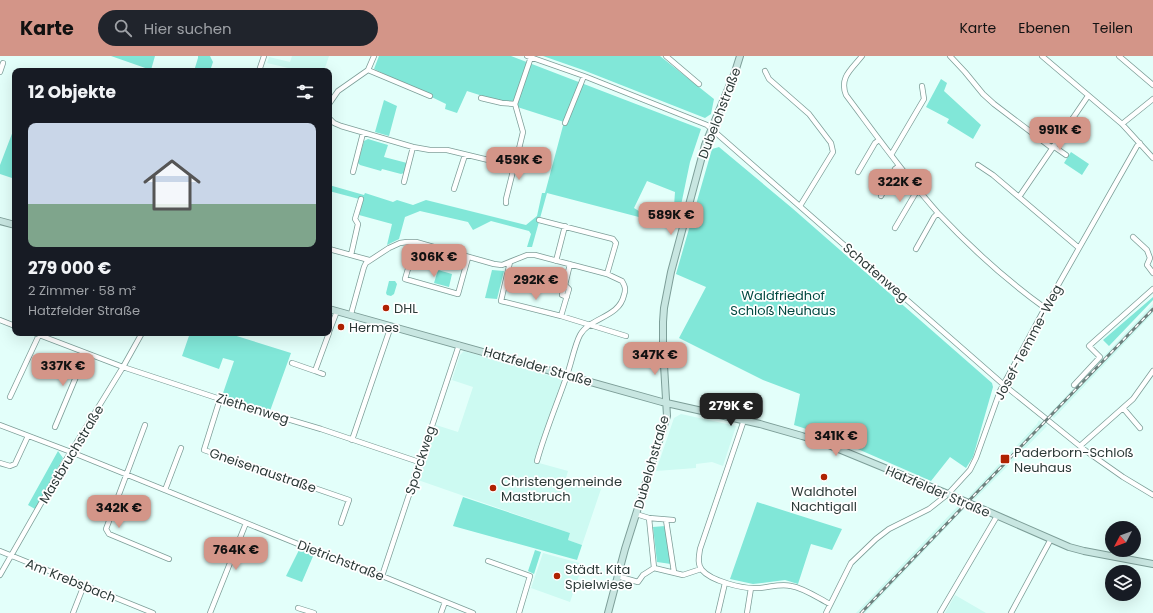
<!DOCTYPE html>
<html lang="de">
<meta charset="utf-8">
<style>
:root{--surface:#171b24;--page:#20242c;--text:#f1f3f6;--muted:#9ea1a6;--accent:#d39588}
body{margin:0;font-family:Poppins,sans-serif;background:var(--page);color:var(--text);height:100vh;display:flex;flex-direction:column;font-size:15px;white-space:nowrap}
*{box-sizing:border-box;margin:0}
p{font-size:13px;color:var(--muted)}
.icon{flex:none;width:22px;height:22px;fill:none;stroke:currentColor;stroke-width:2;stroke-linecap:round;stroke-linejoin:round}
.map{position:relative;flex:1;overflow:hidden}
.drawer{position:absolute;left:12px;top:12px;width:320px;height:268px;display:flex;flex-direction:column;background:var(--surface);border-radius:8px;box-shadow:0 4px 16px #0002}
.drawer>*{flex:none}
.needle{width:26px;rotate:229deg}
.controls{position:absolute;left:1105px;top:465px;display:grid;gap:8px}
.controls a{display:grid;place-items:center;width:36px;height:36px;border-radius:50%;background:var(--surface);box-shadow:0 4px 16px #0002;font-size:20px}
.price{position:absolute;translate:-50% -34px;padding:0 9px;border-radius:8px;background:var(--accent);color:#111;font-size:13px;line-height:26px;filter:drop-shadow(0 1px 2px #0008)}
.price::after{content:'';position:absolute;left:50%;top:24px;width:12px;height:9px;margin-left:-6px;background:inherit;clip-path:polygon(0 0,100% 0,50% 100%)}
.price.on{background:#222;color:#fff}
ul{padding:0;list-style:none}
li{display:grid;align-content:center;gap:8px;height:212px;padding:0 16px}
li span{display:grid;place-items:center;height:124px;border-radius:8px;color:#555}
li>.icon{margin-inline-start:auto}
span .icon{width:72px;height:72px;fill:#fffc;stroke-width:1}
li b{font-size:17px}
h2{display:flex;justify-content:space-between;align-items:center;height:48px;padding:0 16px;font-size:17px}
header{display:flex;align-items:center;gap:24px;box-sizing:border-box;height:56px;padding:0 20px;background:var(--accent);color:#111}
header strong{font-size:19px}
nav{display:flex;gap:22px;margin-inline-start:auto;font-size:14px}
.search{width:280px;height:36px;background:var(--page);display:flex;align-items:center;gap:10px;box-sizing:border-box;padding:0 14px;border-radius:22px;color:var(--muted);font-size:15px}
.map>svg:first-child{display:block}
.built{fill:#cdfaf2}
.green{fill:#81e7d8}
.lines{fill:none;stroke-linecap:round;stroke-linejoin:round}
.street-casing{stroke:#7d9e98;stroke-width:6}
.secondary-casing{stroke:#7d9e98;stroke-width:8}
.street{stroke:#fff;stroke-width:4.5}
.secondary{stroke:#c8e6e1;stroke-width:6}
.rail-casing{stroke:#6e817e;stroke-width:3}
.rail{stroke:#fff;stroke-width:1.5;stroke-dasharray:4.5;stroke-linecap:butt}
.poi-dot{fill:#af2202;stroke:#fff;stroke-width:1.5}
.labels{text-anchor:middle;stroke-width:3.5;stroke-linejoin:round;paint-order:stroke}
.street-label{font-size:13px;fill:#2c3a38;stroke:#fff}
.park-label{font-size:13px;fill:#024941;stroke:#fff}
.poi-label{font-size:13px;fill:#2c3a38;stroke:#fff;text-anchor:start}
</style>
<header>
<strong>Karte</strong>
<div class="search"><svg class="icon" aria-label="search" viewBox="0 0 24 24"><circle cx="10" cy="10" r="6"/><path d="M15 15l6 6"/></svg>Hier suchen</div>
<nav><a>Karte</a><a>Ebenen</a><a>Teilen</a></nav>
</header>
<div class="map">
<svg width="1153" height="557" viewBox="0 0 1153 557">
<rect width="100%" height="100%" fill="#e3fffa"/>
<path class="built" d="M292,0H329L324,15H301L267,7L269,1L290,6Z
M1153,248V257L1054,362L1049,358Z
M464,295L568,325L544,389L539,407L568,415L566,422L601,433L582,489L568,484L570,477L418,424L436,369L458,376L473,331L452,324L460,299Z
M681,358L736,370L723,410L712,406L696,408V412L656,415L674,362Z
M1039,364L1047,370L975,443L969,440L1037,368Z
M958,450L964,453L865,557H856Z
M543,497L583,508L570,546L531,532Z
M955,539L986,557H945Z"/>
<path class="green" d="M111,0H155L151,14Z
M198,0H210L213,6L210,15H191V14L194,15L198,2Z
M379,0H511L701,73L690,106L680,154L674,150L675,136L647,125L634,152C652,164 656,165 678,164L677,171L547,137L532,191H527L531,178L529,175L491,165L473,174L468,166L420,155L405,161L399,183L387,189L392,168L359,159L363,144L329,135V129L364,139L365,137L393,146L397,144L413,149L426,144L526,169L537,160L542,137H545L564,66L467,35L457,57L445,53L446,48L374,13Z
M543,0H660L714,43L711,58L705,62L583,14Z
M941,23L947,27L944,35L981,69L973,83L947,67L949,63L926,51Z
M384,44L397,50L389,80L375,76Z
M13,75L15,76V123L0,118V109Z
M368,83L388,89L384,101L407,107L404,117L401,118L382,113L381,115L360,109L358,107L364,85Z
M719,91L792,152L992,327L993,331L973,401L966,412L950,401L931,425L828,380L794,369L800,338L763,324L679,282L706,231L676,218L712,93Z
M1071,96L1089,108L1082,119L1064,107Z
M438,214L452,218L449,231L434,227Z
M492,214L504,215L497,243L485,242Z
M389,225H395L397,228L394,238L391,240L387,239L386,237Z
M1153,241V244L1109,290L1103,284Z
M190,277H227L291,297L270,355L222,340L234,305L223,302L219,313L182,300Z
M58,395L63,402L35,453L28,449Z
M463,441L570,477L568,484L582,489L577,504L453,470Z
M757,446L842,473L832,494L811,488L798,528L785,524L753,528L730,523Z
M665,470L671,508L657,506L653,471Z
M300,492L302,493V494L303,495L304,494L314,498L302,526L286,520Z
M535,494L541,496L534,518L528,515Z"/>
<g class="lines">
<g class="street-casing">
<path id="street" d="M527,0L584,20L707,69L1004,329L1086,395L1123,421L1153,439
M666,0L699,28
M862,0C852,13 839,21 846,39C876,79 905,120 938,157C971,192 1006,224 1045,252
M950,0L965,16L983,38L994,48L1052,92
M1042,0L1122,68L1153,102
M1119,0L1153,29
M368,14L430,40
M259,15L264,0
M765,15L769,23L809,58L831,87L833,96L800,150
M0,16L3,7
M481,42L502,47L515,48
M329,48L338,35L368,14L374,0
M329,62L334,67L341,70L413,91L430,94H447L505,108L511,107L517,101L523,76L515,48L531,1
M565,67L584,20
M1122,68L1153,43
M1053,90L1066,99
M891,99L924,43L922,30
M978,109L993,119L1079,192
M353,116L363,77
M858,116L875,87L879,84
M404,126L413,91
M454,133L465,99
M881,140L895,113L899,110
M1019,141L1088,40
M506,147V143L513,115L511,107
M539,164L613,183L616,187L607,218
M895,172L915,138L919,135
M1133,181L1147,194L1150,202L1147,209L1153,217
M416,186L405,223L458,238L468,202
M329,193L369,204
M916,193L934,161L938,157
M351,199L358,168L355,163L361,143
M556,205L565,170
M510,206L501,245L561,260L626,280
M565,229L562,239L567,241
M351,258L364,211L366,207L389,192L400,187L407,186H416L494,208L502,209L527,199H535L607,218L622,225C625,230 626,233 624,239C619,262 590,261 580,279C575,288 571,308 567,319C557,348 545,376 537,405
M561,260L569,233L565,229L570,208
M0,264L15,270
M329,276L337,255
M34,277L123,311L220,343L321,373L419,406
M292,307L315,315L329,277
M315,315L323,318
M1074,329L1100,301L1089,290L1153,233
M10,341L39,279
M220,343L204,394L349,444L341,467
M1123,352L1140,372
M744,364L700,493C699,500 697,508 702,514C711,525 743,533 757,532C768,532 780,527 791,530C804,532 818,542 830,548
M0,369L71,396L298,488L382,520L473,557
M145,369L106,473L109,478L169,503
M55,371L86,297
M352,384L391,270
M1080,390L1133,343L1153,315
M0,407L10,410L15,408L28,380
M165,434L181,392
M636,458L649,462L673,464
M649,462L654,512
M666,464L674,516
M0,495L153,557
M488,505L530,520L519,557
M0,519L64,407L123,311L142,277
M382,520L459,289
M617,520L638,526L643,519L654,512L683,519L701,513
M298,552L314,557
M73,557L84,529
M210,557L246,467
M441,557L445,546
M718,557L725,527
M747,557L751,532
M826,557L851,507L876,483L889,473L929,453L948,438L970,414L976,402L1000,335L1045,252L1137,90L1140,87
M940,557L997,460
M1011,557L1051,483"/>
</g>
<g class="secondary-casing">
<path id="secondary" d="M0,165L15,169
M329,253L662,346L760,368L802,380L824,387L948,438L1069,491L1084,495L1153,508
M608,557L625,493L667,360L663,292V266L664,252L671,216L705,89L735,16L740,0"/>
</g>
<use href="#street" class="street"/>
<use href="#secondary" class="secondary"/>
<g class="rail-casing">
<path id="rail" d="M861,557L1153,253"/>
</g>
<use href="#rail" class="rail"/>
</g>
<g class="poi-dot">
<circle cx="386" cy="252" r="4"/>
<circle cx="341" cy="271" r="4"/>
<rect x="1000" y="398" width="10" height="10" rx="2"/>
<circle cx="824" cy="421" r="4"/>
<circle cx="493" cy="432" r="4"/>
<circle cx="557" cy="520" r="4"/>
</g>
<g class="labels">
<g class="street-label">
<text transform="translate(719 57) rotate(-69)" y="5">Dubelohstraße</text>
<text transform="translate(876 216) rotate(41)" y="5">Schatenweg</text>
<text transform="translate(1028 286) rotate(-62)" y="5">Josef-Temme-Weg</text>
<text transform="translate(538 310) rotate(16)" y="5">Hatzfelder Straße</text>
<text transform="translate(253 352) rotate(17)" y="5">Ziethenweg</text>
<text transform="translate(71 398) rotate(-59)" y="5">Mastbruchstraße</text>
<text transform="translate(420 404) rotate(-72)" y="5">Sporckweg</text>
<text transform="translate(651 406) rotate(-74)" y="5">Dubelohstraße</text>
<text transform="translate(263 414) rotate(19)" y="5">Gneisenaustraße</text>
<text transform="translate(938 435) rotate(23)" y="5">Hatzfelder Straße</text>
<text transform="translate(341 504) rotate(21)" y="5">Dietrichstraße</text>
<text transform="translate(71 524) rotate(22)" y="5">Am Krebsbach</text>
</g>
<g class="park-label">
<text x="783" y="244">Waldfriedhof<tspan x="783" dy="15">Schloß Neuhaus</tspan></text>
</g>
<g class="poi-label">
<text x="394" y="257">DHL</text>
<text x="349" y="276">Hermes</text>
<text x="1014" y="401">Paderborn-Schloß<tspan x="1014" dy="15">Neuhaus</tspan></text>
<text x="501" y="430">Christengemeinde<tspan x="501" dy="15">Mastbruch</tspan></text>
<text x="824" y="440" text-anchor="middle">Waldhotel<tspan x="824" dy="15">Nachtigall</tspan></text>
<text x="565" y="518">Städt. Kita<tspan x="565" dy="15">Spielwiese</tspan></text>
</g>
</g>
</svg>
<div class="controls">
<a><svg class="needle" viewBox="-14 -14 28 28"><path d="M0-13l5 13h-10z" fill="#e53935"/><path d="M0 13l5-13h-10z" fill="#9ea1a6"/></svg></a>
<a><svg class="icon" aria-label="layers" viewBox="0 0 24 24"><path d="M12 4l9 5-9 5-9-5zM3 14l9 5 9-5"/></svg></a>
</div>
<b class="price" style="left:1060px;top:95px">991K €</b>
<b class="price" style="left:519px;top:125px">459K €</b>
<b class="price" style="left:900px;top:147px">322K €</b>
<b class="price" style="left:671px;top:180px">589K €</b>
<b class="price" style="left:434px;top:222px">306K €</b>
<b class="price" style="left:536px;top:245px">292K €</b>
<b class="price" style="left:655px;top:320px">347K €</b>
<b class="price" style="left:63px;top:331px">337K €</b>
<b class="price on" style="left:731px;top:371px">279K €</b>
<b class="price" style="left:836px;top:401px">341K €</b>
<b class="price" style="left:119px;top:473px">342K €</b>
<b class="price" style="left:236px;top:515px">764K €</b>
<section class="drawer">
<h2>12 Objekte<svg class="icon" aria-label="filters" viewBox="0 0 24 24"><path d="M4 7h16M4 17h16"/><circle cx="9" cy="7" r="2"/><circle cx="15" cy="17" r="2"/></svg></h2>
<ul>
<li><span style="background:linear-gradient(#c9d6e8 65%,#7fa58c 0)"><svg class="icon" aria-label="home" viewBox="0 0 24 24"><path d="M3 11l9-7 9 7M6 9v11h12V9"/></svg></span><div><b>279 000 €</b><p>2 Zimmer · 58 m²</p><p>Hatzfelder Straße</p></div></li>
</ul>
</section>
</div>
